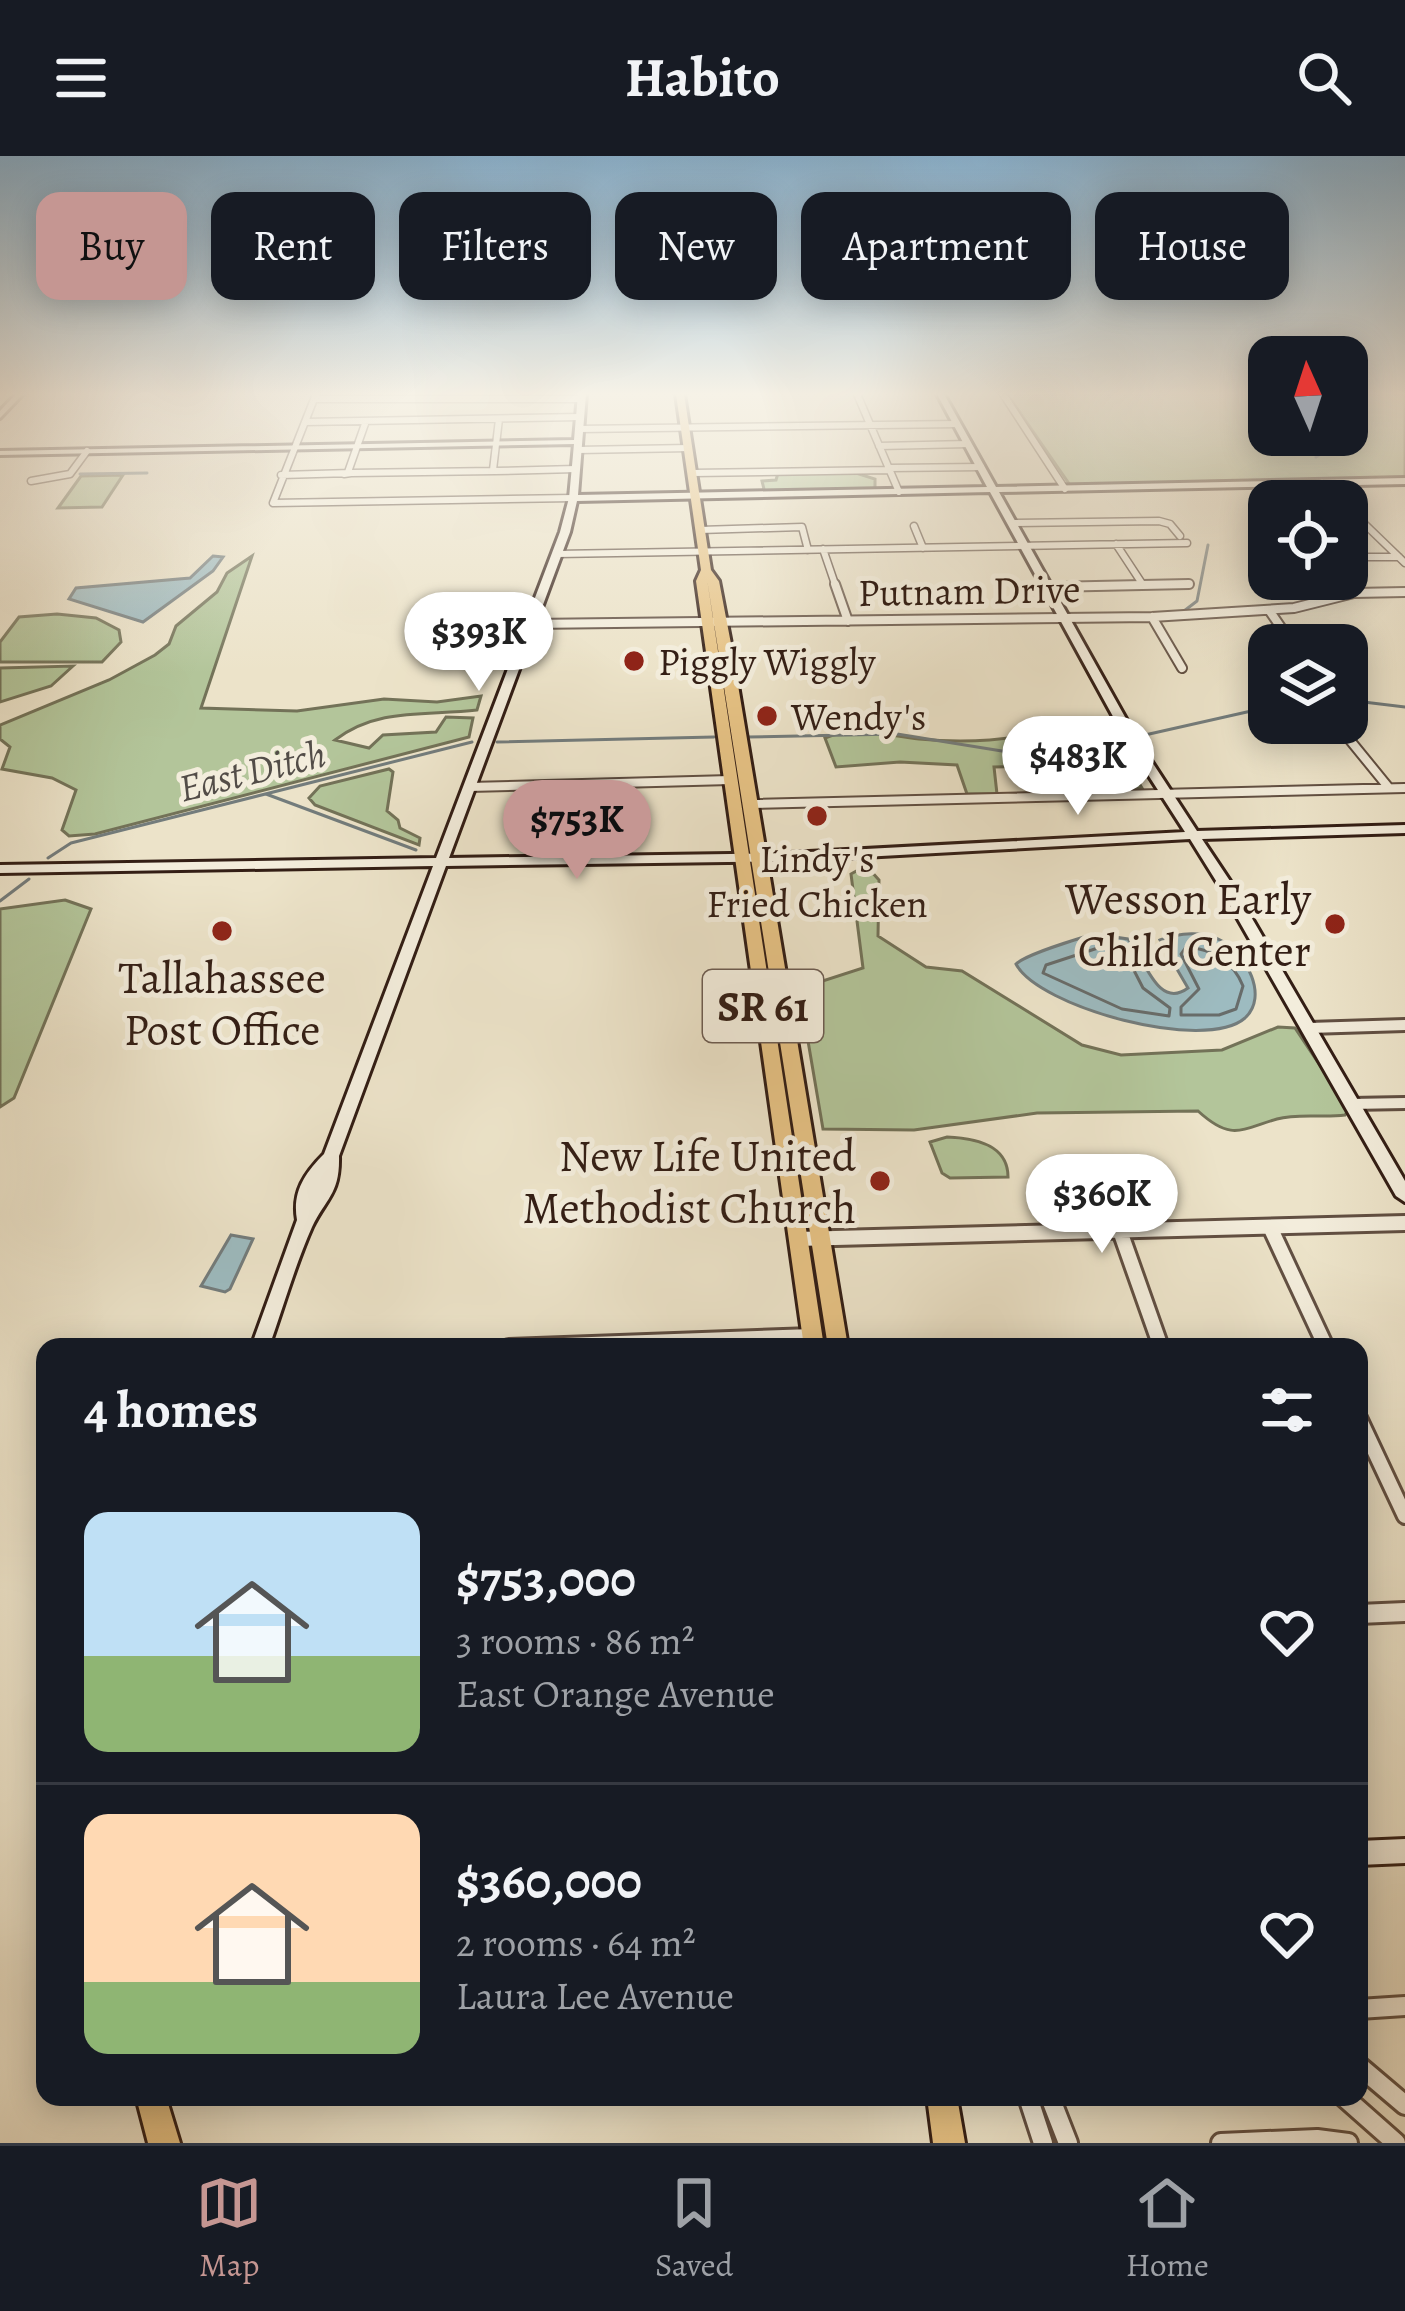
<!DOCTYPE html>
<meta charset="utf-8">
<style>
:root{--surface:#171b24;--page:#242831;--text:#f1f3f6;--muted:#9ea1a6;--line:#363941;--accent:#c59692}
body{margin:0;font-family:Alegreya,serif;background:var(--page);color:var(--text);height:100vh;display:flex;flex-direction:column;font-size:45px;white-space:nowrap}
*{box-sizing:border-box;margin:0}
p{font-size:39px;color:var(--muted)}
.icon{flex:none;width:66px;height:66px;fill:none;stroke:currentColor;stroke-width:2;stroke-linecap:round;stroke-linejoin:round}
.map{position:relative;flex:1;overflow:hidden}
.sheet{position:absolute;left:36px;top:1182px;width:1332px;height:768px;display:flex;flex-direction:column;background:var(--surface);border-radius:24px;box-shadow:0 6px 30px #0003}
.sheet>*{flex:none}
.top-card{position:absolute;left:36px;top:36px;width:1335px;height:108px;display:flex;gap:24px}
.needle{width:78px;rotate:357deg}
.controls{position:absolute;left:1248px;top:180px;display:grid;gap:24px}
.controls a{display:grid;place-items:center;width:120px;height:120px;border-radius:24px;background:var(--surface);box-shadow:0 6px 30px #0003;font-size:60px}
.price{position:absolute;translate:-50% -102px;padding:0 27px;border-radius:42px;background:#fff;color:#222;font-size:39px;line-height:78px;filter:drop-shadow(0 3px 6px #0008)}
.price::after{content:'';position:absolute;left:50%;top:72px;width:36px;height:27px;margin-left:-18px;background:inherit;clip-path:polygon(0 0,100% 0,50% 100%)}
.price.current{background:var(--accent);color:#111}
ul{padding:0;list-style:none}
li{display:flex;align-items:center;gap:36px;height:300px;padding:0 48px}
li+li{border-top:3px solid var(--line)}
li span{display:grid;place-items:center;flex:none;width:336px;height:240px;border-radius:24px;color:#555}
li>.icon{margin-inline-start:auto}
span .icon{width:144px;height:144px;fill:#fffc;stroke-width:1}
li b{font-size:51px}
h2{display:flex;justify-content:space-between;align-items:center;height:144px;padding:0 48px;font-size:51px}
.pill{padding:0 42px;border-radius:24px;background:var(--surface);box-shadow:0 6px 30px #0003;font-size:42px;line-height:108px}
.pill.current{background:var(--accent);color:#111}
header{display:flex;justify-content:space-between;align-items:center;height:156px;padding:0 48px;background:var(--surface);font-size:54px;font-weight:600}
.tabs{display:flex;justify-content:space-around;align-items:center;height:168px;border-top:3px solid var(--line);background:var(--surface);font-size:33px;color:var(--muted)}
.tabs a{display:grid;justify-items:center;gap:6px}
.tabs .current{color:var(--accent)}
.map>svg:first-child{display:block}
.green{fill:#b3c59a;stroke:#737258;stroke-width:3}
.water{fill:#9dbbc0;stroke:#737c7c;stroke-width:3}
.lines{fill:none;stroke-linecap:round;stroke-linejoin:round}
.shore{stroke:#686c6a;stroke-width:3}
.stream{stroke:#737c7c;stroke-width:3}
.street-far4-casing{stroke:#614f42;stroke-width:9}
.street-far3-casing{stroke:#614f42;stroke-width:12}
.street-far2-casing{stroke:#614f42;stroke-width:16}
.street-far1-casing{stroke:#614f42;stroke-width:20}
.street-casing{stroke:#614f42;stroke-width:24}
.secondary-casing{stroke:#331e15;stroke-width:6}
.primary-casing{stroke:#331e15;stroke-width:6}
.street-far4{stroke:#f3eddc;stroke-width:6}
.street-far3{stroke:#f3eddc;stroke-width:8}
.street-far2{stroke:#f3eddc;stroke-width:10}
.street-far1{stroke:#f3eddc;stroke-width:14}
.street{stroke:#f3eddc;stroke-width:18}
.secondary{fill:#f3eddc;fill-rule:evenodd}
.primary{fill:#e6c284;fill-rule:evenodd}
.poi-dot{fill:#8f2418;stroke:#f3eddc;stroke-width:4.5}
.labels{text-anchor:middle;stroke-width:10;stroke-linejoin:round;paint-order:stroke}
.far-street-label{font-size:39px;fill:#331e15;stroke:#f3eddc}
.far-poi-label{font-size:39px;fill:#331e15;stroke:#f3eddc;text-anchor:start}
.far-water-label{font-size:39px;font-style:italic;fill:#534d48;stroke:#f3eddc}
.shield{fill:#f3eddc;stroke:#6d5c51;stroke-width:3}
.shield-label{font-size:42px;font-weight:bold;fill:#331e15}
.poi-label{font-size:45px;fill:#331e15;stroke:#f3eddc;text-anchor:end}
</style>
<header><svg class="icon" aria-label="menu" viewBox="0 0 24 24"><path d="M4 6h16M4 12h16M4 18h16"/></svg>Habito<svg class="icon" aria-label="search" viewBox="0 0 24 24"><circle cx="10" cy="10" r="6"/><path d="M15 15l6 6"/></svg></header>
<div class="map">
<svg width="1405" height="1987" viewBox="0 0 1405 1987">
<rect width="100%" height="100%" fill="#ece3c9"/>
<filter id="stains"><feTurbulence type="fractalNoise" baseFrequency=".00167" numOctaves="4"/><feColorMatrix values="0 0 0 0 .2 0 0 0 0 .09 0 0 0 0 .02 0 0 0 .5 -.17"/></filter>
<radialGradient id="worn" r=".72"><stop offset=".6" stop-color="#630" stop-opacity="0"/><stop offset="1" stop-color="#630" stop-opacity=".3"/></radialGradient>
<path class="green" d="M1007,238H1269V279H1347V238H1405V323L1070,329Z
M778,317H856L875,323V333L765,337L762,325L776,324Z
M123,319L102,351L58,352L81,320Z
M252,400L201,552L297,555L384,543L437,546L481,540L477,554C427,560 378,551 335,584L369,592L383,579L436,576L446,561L473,562L469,581L95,678L69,680L62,674L76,634L52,622L2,613L10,591L0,583V569L109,524L155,499L169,488L176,470L217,436L227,417Z
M57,458L96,462L119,474L121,486L102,506H0V486L19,461Z
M73,510L51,530L0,546V512Z
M1051,574H1091L1099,581L1113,583L1142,632L1049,636L1043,610L994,611L997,638H967L957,609L900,606L836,611L825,582C855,569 888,580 919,583C963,587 1008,585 1051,574Z
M389,613L393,616L387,655L398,664L400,672L420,682L419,689L315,649L309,642L320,630Z
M860,713L870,714L879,724L878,780L926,811L962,815L1082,889L1121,899L1222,894L1278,871L1295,872L1349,953L1345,959C1323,962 1298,957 1277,963C1240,974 1231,985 1198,955L1037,957L914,974L823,973L800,838L804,831L863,812L851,718Z
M65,744L91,753L14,942L0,951V753Z
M947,981C974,982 1008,988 1008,1021L950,1022L942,1017L930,986Z"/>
<path class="water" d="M213,400L223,401L213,415L143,466L69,443L76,432L190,422Z
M1094,778L1128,783C1144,800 1157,855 1188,832L1160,784C1178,777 1205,774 1222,785C1246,798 1269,840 1245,862C1205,897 1038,851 1016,808C1025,799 1077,783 1094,778Z
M231,1079L253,1083L230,1133L225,1136L201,1130Z"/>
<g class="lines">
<path class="shore" d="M1107,789L1124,795L1143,832L1170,852L1169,860L1122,853L1043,817L1046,809Z
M1186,791C1212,793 1233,805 1243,830L1236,853L1219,859H1181V851L1199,833L1181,798Z"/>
<path class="stream" d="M1261,249L1269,255
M1316,301L1333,291
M80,318L147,317
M1184,455L1197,445L1208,389
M1347,544L1405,551
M748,581L897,578L1008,596L1127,582
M1136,581L1269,551
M497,586L714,581
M266,638L416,694
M48,702L71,687L472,586
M0,745L29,723"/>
<g class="street-far4-casing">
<path id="street-far4" d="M316,238L273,347L573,342
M857,238L899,336
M1003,238L1065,333
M314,243H581
M305,266L580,261
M579,273L957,268
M879,290L968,288
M578,294L689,292
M888,312L981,311
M493,314L499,263
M495,315L576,313
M348,316L366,265
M351,317L495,315H491
M693,317L889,314
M281,319L351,317L344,318
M31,325L70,318L87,295
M1322,327L1340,345
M1347,351L1405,407
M1013,367L1159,365L1170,368L1180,380
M914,370L923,392
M700,374L802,371L808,394
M1116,388L1143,429
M823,393L836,431
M557,398L1187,387
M1366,401H1399
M1070,431L1189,428"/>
</g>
<g class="street-far3-casing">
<path id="street-far3" d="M835,428L848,465
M1049,431L1189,428
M1269,454L1293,489
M1152,461L1182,512
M530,468L1152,461L1294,452L1354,437L1405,436
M1336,567L1389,632
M469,631L730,624
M750,648L1405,632"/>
</g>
<g class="street-far2-casing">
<path id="street-far2" d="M1309,872L1405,869
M1351,948L1405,947"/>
</g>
<g class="street-far1-casing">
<path id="street-far1" d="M1270,1071L1326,1191
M1120,1075L1161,1191
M797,1083L1405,1067
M509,1191L812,1180
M1359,1262L1405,1360"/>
</g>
<g class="street-casing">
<path id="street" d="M1359,1458L1405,1456
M1359,1853L1405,1850
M1359,1910L1405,1949
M1028,1941L1043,1987
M1050,1941L1068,1987
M1344,1941L1396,1987
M1221,1987L1317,1983L1348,1987"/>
</g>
<g class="secondary-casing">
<path id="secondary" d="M16,238H23L0,262V255Z
M578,238H586L578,339L987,331L937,238H944L996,331L1405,322V328L999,336L1139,586L1197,675L1405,669V677L1202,683L1232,728L1405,1025V1046L1396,1040L1218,728L1190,683L790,705L446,710L339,1000C340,1038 326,1042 312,1071C295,1109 283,1152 269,1191H251L297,1064C292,1036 305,1017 324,998L433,710L0,717V709L436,702L560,376L569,342L574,288L0,299V295L574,284ZM990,336L1127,586L1185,676L790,697L449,702L570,376L577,345Z
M1405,1683V1707L1359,1709V1685Z"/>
</g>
<g class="primary-casing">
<path id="primary" d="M676,238H684L711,414L719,425L732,493L848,1191H828L707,423L824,1191H804L696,425L701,414Z
M136,1941H166L180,1987H148Z
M927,1941H957L965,1987H933Z"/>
</g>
<use href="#street-far4" class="street-far4"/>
<use href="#street-far3" class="street-far3"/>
<use href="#street-far2" class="street-far2"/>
<use href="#street-far1" class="street-far1"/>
<use href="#street" class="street"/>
<use href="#secondary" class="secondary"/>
<use href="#primary" class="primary"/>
</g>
<linearGradient id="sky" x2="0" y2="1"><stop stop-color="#8ab7d8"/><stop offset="0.46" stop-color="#f6f2e7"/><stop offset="1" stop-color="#f6f2e7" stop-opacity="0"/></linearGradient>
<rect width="1405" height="517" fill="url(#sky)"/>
<g class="poi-dot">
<circle cx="634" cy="505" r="12"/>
<circle cx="767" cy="560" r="12"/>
<circle cx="817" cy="660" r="12"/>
<circle cx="1335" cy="768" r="12"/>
<circle cx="222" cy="775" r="12"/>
<circle cx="880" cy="1025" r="12"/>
</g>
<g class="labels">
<g class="far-street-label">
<text transform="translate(969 434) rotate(-1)" y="14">Putnam Drive</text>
</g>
<g class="far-poi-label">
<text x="658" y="519">Piggly Wiggly</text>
<text x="791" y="574">Wendy's</text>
<text x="817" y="716" text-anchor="middle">Lindy's<tspan x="817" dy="45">Fried Chicken</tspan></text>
</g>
<g class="far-water-label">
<text transform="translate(252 614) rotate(-14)" y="14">East Ditch</text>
</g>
<rect class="shield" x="703" y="814" width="120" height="72" rx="9"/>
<g class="shield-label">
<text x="763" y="865">SR 61</text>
</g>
<g class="poi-label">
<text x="1311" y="758">Wesson Early<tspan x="1311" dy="52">Child Center</tspan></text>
<text x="222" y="837" text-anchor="middle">Tallahassee<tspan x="222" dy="52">Post Office</tspan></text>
<text x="856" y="1015">New Life United<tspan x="856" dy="52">Methodist Church</tspan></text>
</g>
</g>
<rect width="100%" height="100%" filter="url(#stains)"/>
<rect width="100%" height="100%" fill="url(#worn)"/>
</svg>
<div class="controls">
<a><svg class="needle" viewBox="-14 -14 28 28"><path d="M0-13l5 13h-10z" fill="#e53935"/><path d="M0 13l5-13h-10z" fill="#9ea1a6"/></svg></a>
<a><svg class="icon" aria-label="locate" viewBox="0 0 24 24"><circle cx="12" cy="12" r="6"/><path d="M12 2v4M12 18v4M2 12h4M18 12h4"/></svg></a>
<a><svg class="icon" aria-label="layers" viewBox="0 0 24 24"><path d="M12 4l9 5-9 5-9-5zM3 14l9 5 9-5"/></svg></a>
</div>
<b class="price" style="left:479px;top:538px">$393K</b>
<b class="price" style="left:1078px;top:662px">$483K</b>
<b class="price current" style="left:577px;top:726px">$753K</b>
<b class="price" style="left:1102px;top:1100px">$360K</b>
<div class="top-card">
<a class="pill current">Buy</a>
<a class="pill">Rent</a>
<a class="pill">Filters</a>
<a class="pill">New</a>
<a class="pill">Apartment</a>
<a class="pill">House</a>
</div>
<section class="sheet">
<h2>4 homes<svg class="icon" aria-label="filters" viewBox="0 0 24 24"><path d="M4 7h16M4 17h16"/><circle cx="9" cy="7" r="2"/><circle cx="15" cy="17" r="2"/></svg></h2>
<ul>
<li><span style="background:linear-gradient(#bfe0f5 60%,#8fb573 0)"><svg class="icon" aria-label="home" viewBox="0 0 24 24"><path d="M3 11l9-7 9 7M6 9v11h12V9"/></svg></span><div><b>$753,000</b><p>3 rooms · 86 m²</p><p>East Orange Avenue</p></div><svg class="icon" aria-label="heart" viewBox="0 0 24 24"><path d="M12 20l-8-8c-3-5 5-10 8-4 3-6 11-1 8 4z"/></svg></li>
<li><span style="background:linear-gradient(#ffd9b3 70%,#8fb573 0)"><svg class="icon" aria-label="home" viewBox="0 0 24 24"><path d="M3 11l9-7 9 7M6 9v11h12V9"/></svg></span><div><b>$360,000</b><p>2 rooms · 64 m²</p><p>Laura Lee Avenue</p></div><svg class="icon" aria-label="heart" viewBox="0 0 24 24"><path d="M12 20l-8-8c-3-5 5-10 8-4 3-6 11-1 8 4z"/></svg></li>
</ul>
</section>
</div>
<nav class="tabs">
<a class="current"><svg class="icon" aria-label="map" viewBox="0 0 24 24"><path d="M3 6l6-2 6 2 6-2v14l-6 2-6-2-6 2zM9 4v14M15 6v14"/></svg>Map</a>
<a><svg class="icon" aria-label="saved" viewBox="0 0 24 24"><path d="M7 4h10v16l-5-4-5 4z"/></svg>Saved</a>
<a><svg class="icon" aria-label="home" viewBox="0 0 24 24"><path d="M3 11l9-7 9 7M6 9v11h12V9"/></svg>Home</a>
</nav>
